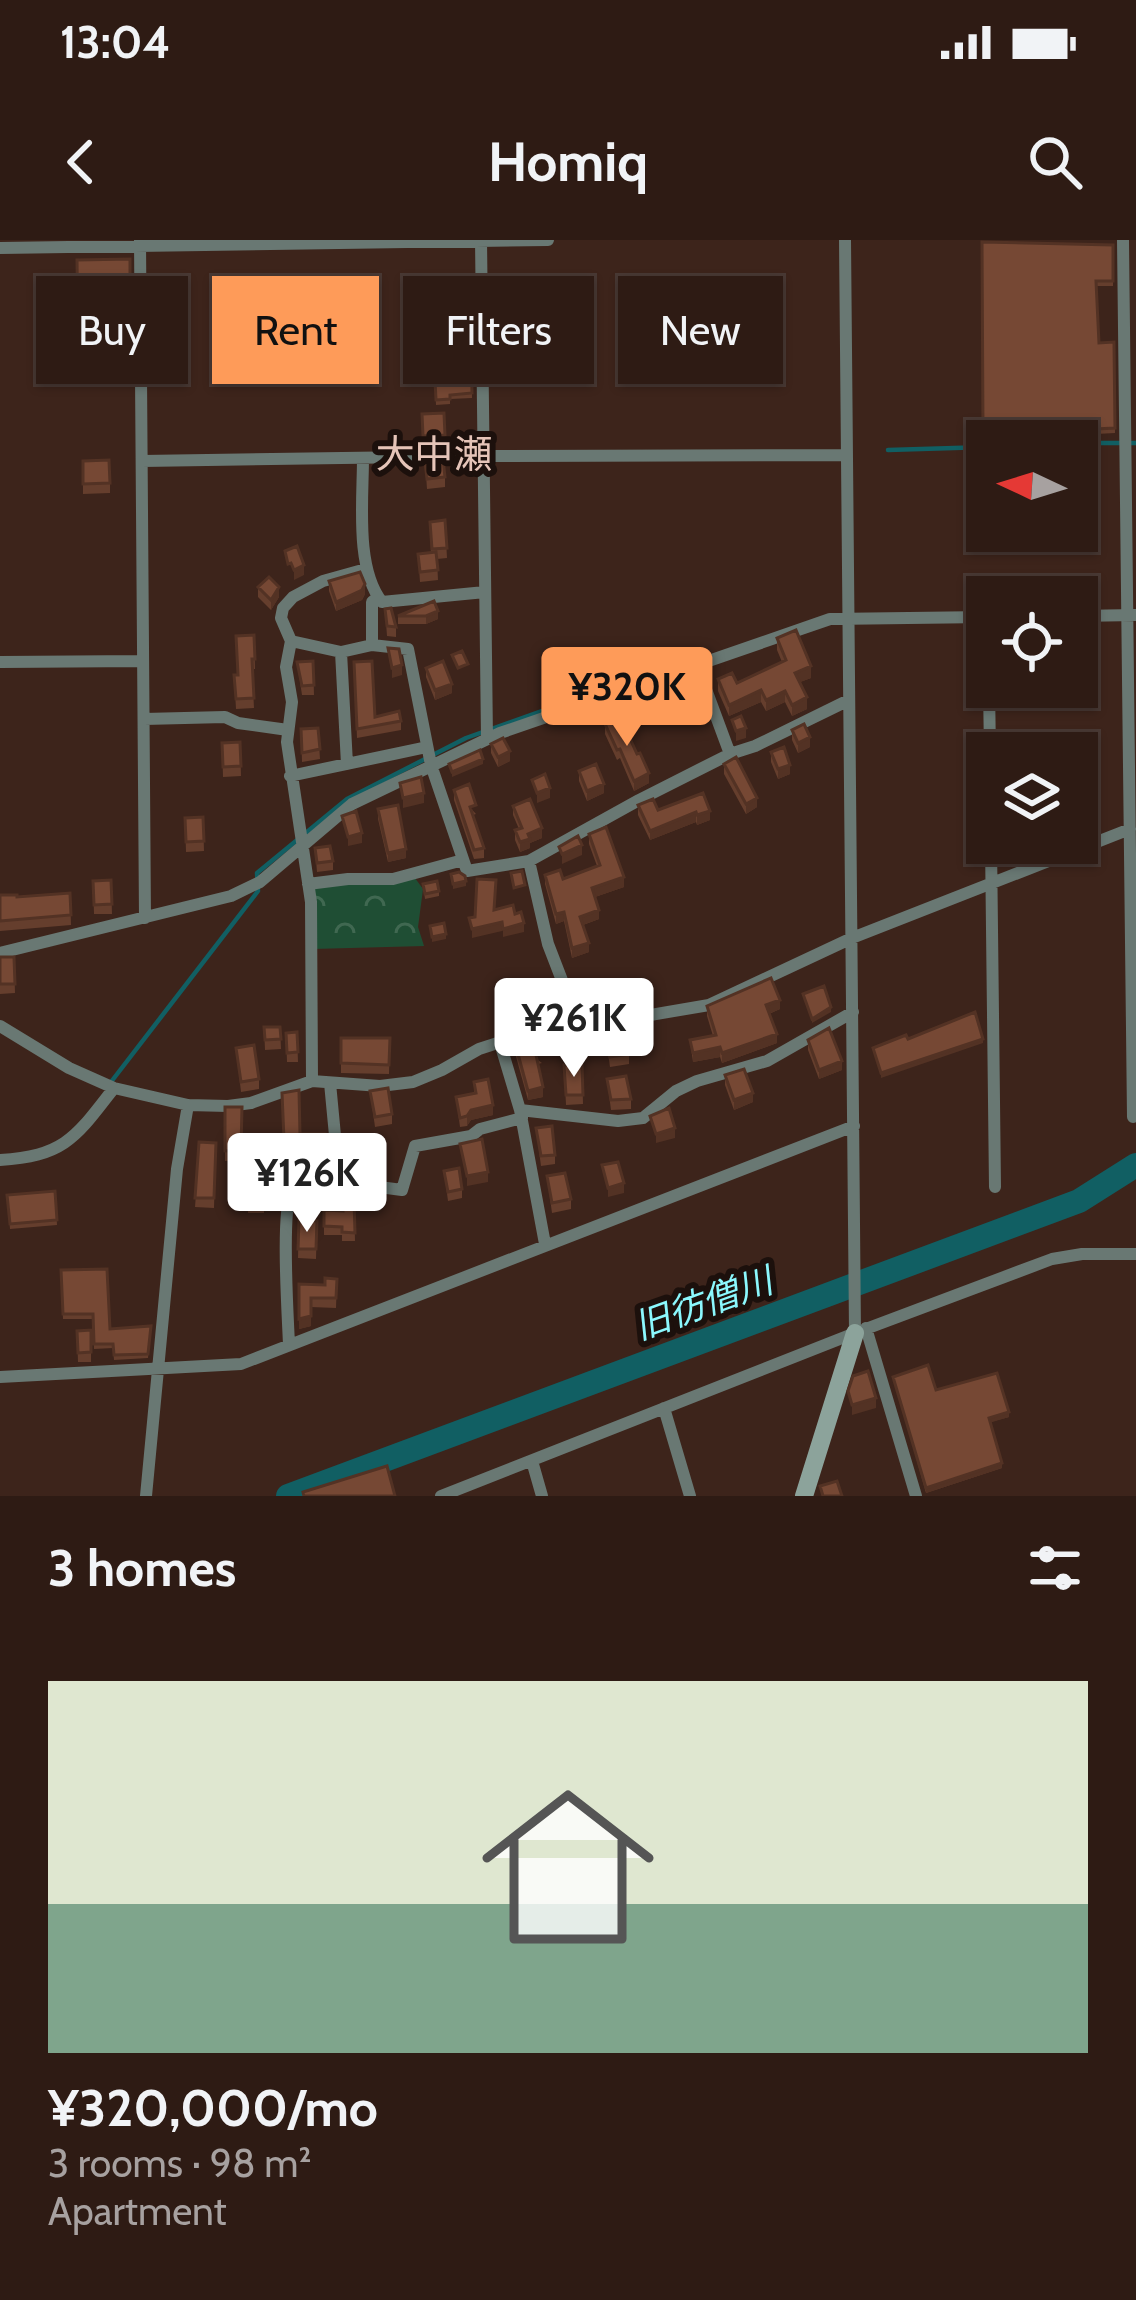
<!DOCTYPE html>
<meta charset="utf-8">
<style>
:root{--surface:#2e1b14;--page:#3a2822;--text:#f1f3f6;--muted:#a7a1a0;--line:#493934;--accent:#fe9b59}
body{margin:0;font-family:Cabin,"Noto Sans JP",sans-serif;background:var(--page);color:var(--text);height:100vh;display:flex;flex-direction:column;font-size:45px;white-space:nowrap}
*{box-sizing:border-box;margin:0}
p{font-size:39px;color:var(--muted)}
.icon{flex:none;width:66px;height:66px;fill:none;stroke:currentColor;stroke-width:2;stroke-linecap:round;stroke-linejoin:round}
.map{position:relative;height:1256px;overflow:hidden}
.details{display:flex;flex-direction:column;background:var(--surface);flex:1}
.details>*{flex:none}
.top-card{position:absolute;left:36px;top:36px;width:1065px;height:108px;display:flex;gap:24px}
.needle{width:78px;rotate:274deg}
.fabs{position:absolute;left:966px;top:180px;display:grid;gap:24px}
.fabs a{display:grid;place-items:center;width:132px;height:132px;border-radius:0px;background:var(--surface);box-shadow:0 3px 9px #0004,0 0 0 3px var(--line);font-size:60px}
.price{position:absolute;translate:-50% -102px;padding:0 27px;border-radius:12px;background:#fff;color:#222;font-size:39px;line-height:78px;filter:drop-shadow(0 3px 6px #0008)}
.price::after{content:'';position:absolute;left:50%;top:72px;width:36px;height:27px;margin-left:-18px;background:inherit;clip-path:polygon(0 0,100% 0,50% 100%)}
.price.selected{background:var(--accent);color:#111}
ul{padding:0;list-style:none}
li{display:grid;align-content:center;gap:24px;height:636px;padding:0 48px}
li+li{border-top:3px solid var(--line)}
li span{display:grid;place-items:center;height:372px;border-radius:0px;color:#555}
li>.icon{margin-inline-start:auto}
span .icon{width:216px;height:216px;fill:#fffc;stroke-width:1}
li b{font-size:51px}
h2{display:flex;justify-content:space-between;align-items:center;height:144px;padding:0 48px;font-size:51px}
.chip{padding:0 42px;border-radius:0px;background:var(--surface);box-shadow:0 3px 9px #0004,0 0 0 3px var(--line);font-size:42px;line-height:108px}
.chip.selected{background:var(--accent);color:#111}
.status{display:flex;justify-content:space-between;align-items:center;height:84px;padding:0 60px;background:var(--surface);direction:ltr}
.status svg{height:33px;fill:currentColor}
header{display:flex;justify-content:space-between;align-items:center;height:156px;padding:0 48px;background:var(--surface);font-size:54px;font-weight:700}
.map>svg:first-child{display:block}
.forest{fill:url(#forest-crowns)}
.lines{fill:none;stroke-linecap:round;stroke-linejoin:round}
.stream{stroke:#115f63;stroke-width:4.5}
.river{stroke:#115f63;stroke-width:24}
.street{stroke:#697873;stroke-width:12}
.secondary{stroke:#8ca39b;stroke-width:18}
.wall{fill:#653e2d}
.shaded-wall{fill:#533224}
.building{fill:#764834;stroke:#533224;stroke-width:3}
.labels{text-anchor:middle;stroke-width:12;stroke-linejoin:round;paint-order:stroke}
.water-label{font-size:36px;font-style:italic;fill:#8bf8fe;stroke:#1c100c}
.quarter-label{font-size:39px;fill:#e5c4b8;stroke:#1c100c}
</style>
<div class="status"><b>13:04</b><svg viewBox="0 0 49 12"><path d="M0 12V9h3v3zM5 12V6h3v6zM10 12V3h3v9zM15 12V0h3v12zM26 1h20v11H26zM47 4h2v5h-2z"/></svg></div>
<header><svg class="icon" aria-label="back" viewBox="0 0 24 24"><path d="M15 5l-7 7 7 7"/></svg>Homiq<svg class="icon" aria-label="search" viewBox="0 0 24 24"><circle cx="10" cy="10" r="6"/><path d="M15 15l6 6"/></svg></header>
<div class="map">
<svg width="1136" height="1256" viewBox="0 0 1136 1256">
<defs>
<pattern id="forest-crowns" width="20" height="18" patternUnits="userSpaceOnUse" patternTransform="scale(3)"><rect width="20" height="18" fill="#1f4e34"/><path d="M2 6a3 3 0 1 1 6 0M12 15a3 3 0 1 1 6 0" fill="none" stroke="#406851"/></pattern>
</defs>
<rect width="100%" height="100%" fill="#3d241b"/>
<path class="forest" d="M412,634L423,649L418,687L424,706L312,709V645Z"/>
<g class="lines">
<path class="stream" d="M1077,203H1136
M888,210L987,207
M111,842L258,651L257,633L347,559L466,498L682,421"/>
<path class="river" d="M288,1256L1079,961L1136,925"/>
<path class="street" d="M140,0L145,678
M481,0L487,499
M1123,0L1133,877
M0,8L548,0
M363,218C363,260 355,328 382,362L485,352
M142,221L483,216L847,215
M1077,376L1136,375
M291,401L341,412
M372,405V362L377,358
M0,422L143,421
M697,425L730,514
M989,447L990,513
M144,479L225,477L238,483L288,490
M347,524L341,412L372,405L408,409L431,525L467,631L529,621L639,560L730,514L755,506L849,460
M290,536L427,507
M991,603L995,947
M529,621L548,704L580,787
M308,644L348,639H393L463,620
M0,713L231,656L260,642L352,564L500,493L830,379L987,377
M0,786L69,828L114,848L188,865L228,866L251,863L312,841L380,846L413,842L442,830L479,809L510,799L709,765L852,698L1130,589
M500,803L520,870L545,1004
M312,841L311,662L287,502L292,462L286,427L291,401L281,378L283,368L293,357L323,341L366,329
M520,870L618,881L643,878L676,851L697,841L767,821L853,772
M0,920C65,916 76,897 114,848
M334,941L402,950L415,906L471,896L480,889L522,878
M866,1088L916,1256
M855,1093L1052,1019L1082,1014H1136
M289,1105C288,1078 281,972 291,954C298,940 322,942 334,941L336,906L330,843
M0,1137L241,1124L854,886
M664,1168L690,1256
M532,1221L542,1256
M146,1256L177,929L188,865
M441,1256L855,1093L845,0"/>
<path class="secondary" d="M804,1256L855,1093"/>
</g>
<path class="wall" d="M982,2L1113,5V46H1096L1099,103L1114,102L1115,193L983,200Z
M130,19V111L78,112L77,20Z
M471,59L472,158L450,159V164L436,165L434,122L461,120L460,102L426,104L424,61Z
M542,90L544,133L493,135V92Z
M444,173L445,205L423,206L422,174Z
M83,221L110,243V253L83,254Z
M425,221L445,237V247L427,249Z
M445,280L447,318L437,319L438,340L420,342L418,314L431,312L430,282Z
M329,341L365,354L362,360L336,371L329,351Z
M258,347L279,357L271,370L258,357Z
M385,369L396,387V397L387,396Z
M438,371V379L426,384H398V376Z
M254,395L255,429H252L254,468L236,469L234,435H238Z
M777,398L811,438L800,442L807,469L792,476L785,462L766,471L761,462L729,476L718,451V439L737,443L782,422L777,410Z
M313,421L314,455H302L297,422Z
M354,422L375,477L401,481V490L357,498Z
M426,428L452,453L435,460L426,437Z
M605,484L637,514L649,543L634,551L620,518L617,520L605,494Z
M318,488L320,519L302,522L301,489Z
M792,490L810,507L798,513L792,500Z
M240,502L241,536L223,537L222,503Z
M491,504L510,521L498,527L491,513Z
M771,512L790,534L778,539L771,522Z
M724,524L757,567L746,574L724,534Z
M579,531L604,553L587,561L579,541Z
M454,550L476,574L473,575L484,608V618L474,619L454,560Z
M703,553L710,580L697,585L696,582L650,600L638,575V565L658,570Z
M513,566L542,598L530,603V608L520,612L515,600V590L519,589L513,575Z
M378,569L406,618L388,622L378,579Z
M203,577L204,611L186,612L185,578Z
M589,594L624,647L595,657L599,679L583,685L589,712L572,718L564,681L556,684L545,644V635L563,639L597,626L589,604Z
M315,608L333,621V630L317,632Z
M111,640L112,674H94L93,641Z
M423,644L439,651V656L425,659Z
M70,653L71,685L0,691V655L17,657Z
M0,717H14L15,753L0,754Z
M707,766L780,769L769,774L777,803L722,823L720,817L693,822L690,800L713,796L707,776Z
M264,787H280L281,809L265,810Z
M297,792L298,822H287L286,793Z
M570,793L591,794L629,814V824L610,827L608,813L571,817Z
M341,798H390L389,834L341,833Z
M808,800L842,830L819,839L808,810Z
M515,803L542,823L538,824L543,857L528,860L515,813Z
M236,808L259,839V849L241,852Z
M582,824L583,864L566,865L564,825Z
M725,835L753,862L734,870L725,845Z
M607,839L631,859V869L611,870Z
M474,842L493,875L471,880L467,886L460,887L456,857L474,854Z
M370,851L392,874V884L375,887Z
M225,867H242L241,920L225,921Z
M536,888L555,915V924L541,926Z
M300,894H325V918L286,917V932L270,933L268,901L283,900Z
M216,903L214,968L195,967L198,928Z
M444,931L462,949V958L448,961Z
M547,936L571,959V969L552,973Z
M247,940H264V973H248Z
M55,951L57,985L10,989L7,955Z
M354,959L355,1001H342V995H324V970L343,971Z
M299,980L317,981L316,1019L298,1018Z
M61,1030L110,1089L151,1086L148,1118L114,1120L113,1108L94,1109L93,1079H63Z
M337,1039L336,1068L311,1067V1086L299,1089V1044L325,1045Z
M91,1090V1122H78L77,1091Z
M893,1137L936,1150L1009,1177L990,1182L1002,1228L926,1253Z"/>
<path class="shaded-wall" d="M304,325V335L294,340V330Z
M365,344V354L362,360L336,371V362Z
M279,347V357L271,370V360Z
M438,371V379L426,384V376Z
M402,425V435L392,438V428Z
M811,426V438L795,444V433Z
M452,444V453L435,460V450Z
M761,450V462L729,476V465Z
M785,451V462L766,471V460Z
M807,457V469L792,476V465Z
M746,488V498L736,501V491Z
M810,497V507L798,513V503Z
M510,511V521L498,527V517Z
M483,519V524L452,537V532Z
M790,525V534L778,539V529Z
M649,533V543L634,551V541Z
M604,544V553L587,561V551Z
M550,548V558L537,563V553Z
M424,553V563L403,568V558Z
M757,558V567L746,574V564Z
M710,571V580L697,585V575Z
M696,572V582L650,600V591Z
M542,588V598L530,603V608L520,612V602L528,594Z
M362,593V603L348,606V597Z
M582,605V615L562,624V614Z
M406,609V618L388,622V613Z
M624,637V647L592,658V648Z
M466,641V646L453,649V644Z
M599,670V679L580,686V677Z
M564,672V681L556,684V674Z
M502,682V691L472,698V689Z
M524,683V692L503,697V689Z
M446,694V699L432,702V697Z
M589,703V712L572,718V708Z
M780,760V769L766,775V765Z
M831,767V772L812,783V779Z
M777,794V803L722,823V813Z
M983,799V803L881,838V833Z
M720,807V817L693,822V813Z
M842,821V830L819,839V830Z
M543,847V857L528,860V851Z
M753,853V862L734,870V860Z
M493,865V875L471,880L467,886V876L471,870Z
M675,888V898L656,903V894Z
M488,932V942L467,946V936Z
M624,943V953L608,957V948Z
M311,1076V1086L299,1089V1079Z
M876,1158V1168L852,1175V1165Z
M1009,1172V1177L989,1183V1178Z
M1002,1223V1228L926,1253V1248Z"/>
<path class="building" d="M982,2L1113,5V41H1096L1099,103L1114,102L1115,188L1075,190V201H1061V190L1035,191V201H1010V194L983,195Z
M130,19V106L78,107L77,20Z
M471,59L472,153L450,155V159L436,160L434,122L462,120L460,97L426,99L424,61Z
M542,90L544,128L493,130V92Z
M444,173L445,195L423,196L422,174Z
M443,219L445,237L427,239L425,221Z
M109,220L110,243L83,244V221Z
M445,280L447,308L432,309L430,282Z
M297,306L304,325L294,330L291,323L288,324L285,311Z
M436,312L438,330L420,332L418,314Z
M360,332L365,344L362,350L336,362L329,341Z
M269,337L279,347L271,360L258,347Z
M434,361L438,371L426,376H398Z
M391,368L396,387L387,386L385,369Z
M796,390L811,426L795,433L807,457L792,465L785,451L766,460L761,450L729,465L718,439L732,433L737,443L786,420L777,398Z
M254,395L255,419H252L254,458L236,459L234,435H238L236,396Z
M388,408L399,409L402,425L392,428Z
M462,411L468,424L458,428L452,415Z
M313,421L314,445L302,446L297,422Z
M372,421L375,477L399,471L401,481L357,489L354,422Z
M443,421L452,444L435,450L426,428Z
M741,476L746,488L736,491L732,480Z
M620,477L637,514L640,513L649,533L634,541L620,509L617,510L605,484Z
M804,484L810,497L798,503L792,490Z
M318,488L320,509L302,513L301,489Z
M503,498L510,511L498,517L491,504Z
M240,502L241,526L223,527L222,503Z
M784,507L790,525L778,529L771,512Z
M480,510L483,519L452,532L449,524Z
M736,517L757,558L746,564L724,524Z
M596,524L604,544L587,551L579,531Z
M545,534L550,548L537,553L532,540Z
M421,537L424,553L403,558L400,543Z
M469,544L476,565L470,567L484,608L474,610L454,550Z
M703,553L710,571L697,575L696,572L650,591L638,565L653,559L658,570Z
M530,559L542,588L528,594L530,599L520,602L515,590L522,588L513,566Z
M398,565L406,609L388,613L378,569Z
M356,571L362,593L348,597L342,576Z
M203,577L204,601L186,602L185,578Z
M606,587L624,637L592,648L599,670L580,677L589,703L572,708L564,672L556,674L545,635L560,630L563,639L600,625L589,594Z
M578,596L582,605L562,614L559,607Z
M330,606L333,621L317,623L315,608Z
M522,631L525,645L514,648L511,633Z
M459,632L465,636L466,641L453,644L451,634Z
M477,639L496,640L494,670L513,665L515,674L521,672L524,683L503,689L502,682L472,689L469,678L475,677Z
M111,640L112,664L94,665L93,641Z
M437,641L439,651L425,654L423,644Z
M70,653L71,675L0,681V655H17V657Z
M444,683L446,694L432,697L430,686Z
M0,717H14L15,744H0Z
M771,738L780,760L766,765L777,794L722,813L720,807L693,813L690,800L716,795L707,766Z
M824,746L831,767L812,779L803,754Z
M975,772L983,799L881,833L873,808L906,795L908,799Z
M264,787H280L281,799L265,800Z
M829,788L842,821L819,830L808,800Z
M625,789L629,814L610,817L608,803L571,807L570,793L591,791V794Z
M297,792L298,812L287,813L286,793Z
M341,798H390L389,825L341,823Z
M539,798L542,813L536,815L543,847L528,851L515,803Z
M254,805L259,839L241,842L236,808Z
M582,824L583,855H566L564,825Z
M744,829L753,853L734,860L725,835Z
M626,836L631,859L611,860L607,839Z
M488,839L493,865L471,870L467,876L460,878L456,857L476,853L474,842Z
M388,848L392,874L375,877L370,851Z
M299,850L300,894H325V908L286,907V922L270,923L268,901L284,900L282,853Z
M225,867H242L241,910L225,911Z
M669,868L675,888L656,894L650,876Z
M552,886L555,915L541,916L536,888Z
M482,899L488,932L467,936L460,904Z
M199,902L216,903L214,958H195Z
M618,922L624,943L608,948L602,925Z
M459,928L462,949L448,952L444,931Z
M565,933L571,959L552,963L547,936Z
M247,940H264V963H248Z
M55,951L57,980L10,984L7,955Z
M343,959H354L355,993L342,992V987L324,986V970L343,971Z
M299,980L317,981L316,1009H298Z
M107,1029L110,1089L151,1086L148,1114L114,1115L113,1104H94L93,1074H63L61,1030Z
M325,1038L337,1039L336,1058H311V1076L299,1079V1044L325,1045Z
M91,1090V1112L78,1113L77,1091Z
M928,1125L936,1150L997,1133L1009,1172L989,1178L1002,1223L926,1248L893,1137Z
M868,1131L876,1158L852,1165L848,1151L853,1136Z
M387,1226L395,1256H304L303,1252Z
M837,1241L842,1256H823L820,1246Z"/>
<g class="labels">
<g class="water-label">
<text transform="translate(703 1063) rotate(-20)" y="13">旧彷僧川</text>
</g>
<g class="quarter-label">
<text x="434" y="228">大中瀬</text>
</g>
</g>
</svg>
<div class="fabs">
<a><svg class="needle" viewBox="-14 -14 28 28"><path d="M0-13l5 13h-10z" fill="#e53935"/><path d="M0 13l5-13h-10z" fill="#a7a1a0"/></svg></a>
<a><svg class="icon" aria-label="locate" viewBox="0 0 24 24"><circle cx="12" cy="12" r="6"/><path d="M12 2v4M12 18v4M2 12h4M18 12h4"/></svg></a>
<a><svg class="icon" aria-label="layers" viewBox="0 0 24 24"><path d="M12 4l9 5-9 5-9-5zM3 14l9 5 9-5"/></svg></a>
</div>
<b class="price selected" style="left:627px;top:509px">¥320K</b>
<b class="price" style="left:574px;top:840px">¥261K</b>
<b class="price" style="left:307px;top:995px">¥126K</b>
<div class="top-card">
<a class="chip">Buy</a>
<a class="chip selected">Rent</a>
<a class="chip">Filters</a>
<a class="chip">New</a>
</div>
</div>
<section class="details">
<h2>3 homes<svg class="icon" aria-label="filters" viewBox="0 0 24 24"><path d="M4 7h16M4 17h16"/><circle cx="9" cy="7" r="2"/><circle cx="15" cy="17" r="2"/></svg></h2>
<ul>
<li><span style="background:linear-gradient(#dfe7d0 60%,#7fa58c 0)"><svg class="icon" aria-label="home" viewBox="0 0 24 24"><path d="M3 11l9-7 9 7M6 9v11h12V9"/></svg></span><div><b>¥320,000/mo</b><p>3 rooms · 98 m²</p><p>Apartment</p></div></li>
</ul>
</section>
